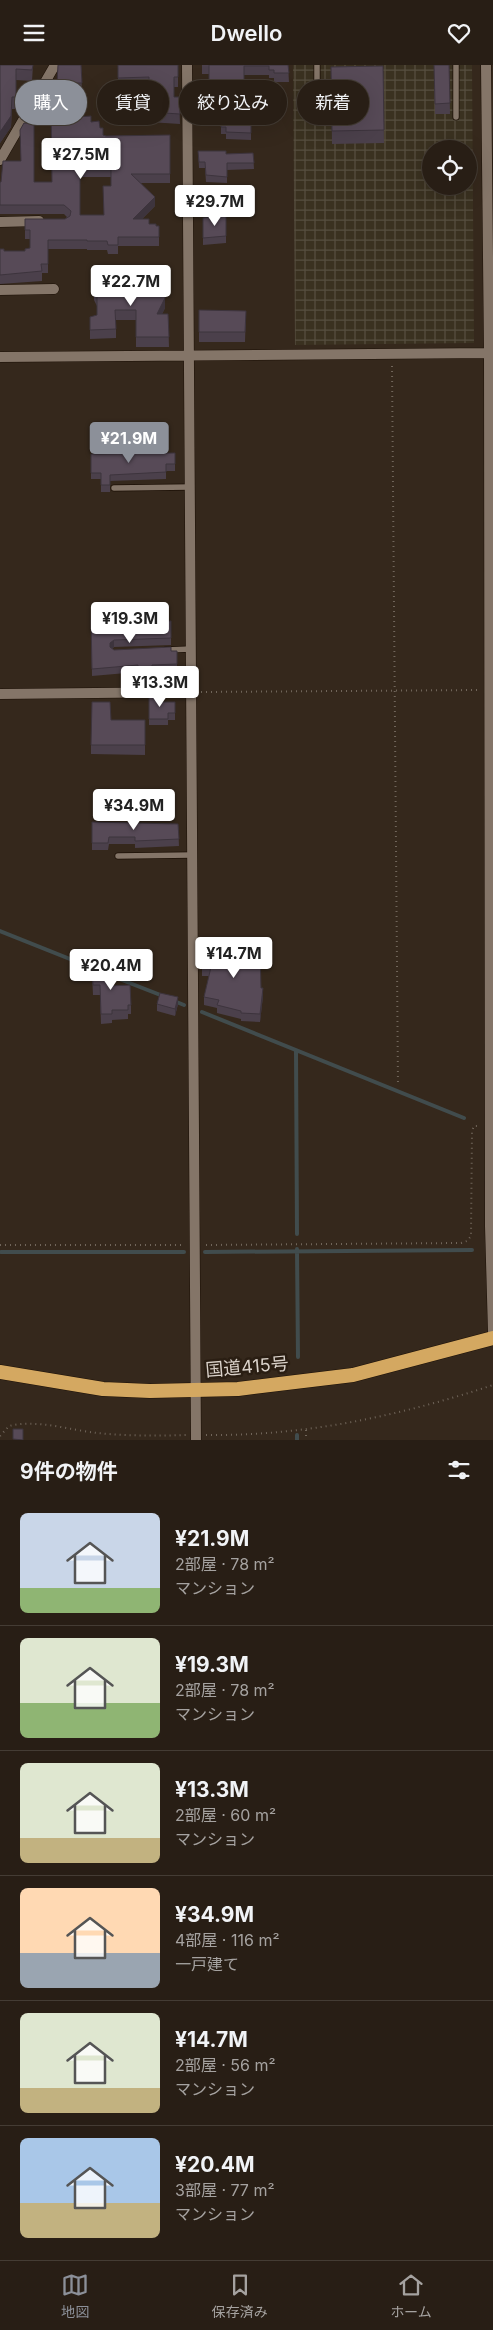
<!DOCTYPE html>
<html lang="ja">
<meta charset="utf-8">
<style>
:root{--surface:#281e15;--page:#30271e;--text:#f1f3f6;--muted:#a5a2a0;--line:#443c34;--accent:#8c9099}
body{margin:0;font-family:Inter,"Noto Sans JP",sans-serif;background:var(--page);color:var(--text);height:100vh;display:flex;flex-direction:column;font-size:19px;white-space:nowrap}
*{box-sizing:border-box;margin:0}
p{font-size:16px;color:var(--muted)}
.icon{flex:none;width:28px;height:28px;fill:none;stroke:currentColor;stroke-width:2;stroke-linecap:round;stroke-linejoin:round}
.map{position:relative;height:1375px;overflow:hidden}
.panel{display:flex;flex-direction:column;background:var(--surface);flex:1}
.panel>*{flex:none}
.top-card{position:absolute;left:15px;top:15px;width:464px;height:45px;display:flex;gap:10px}
.controls{position:absolute;left:422px;top:75px;display:grid;gap:10px}
.controls a{display:grid;place-items:center;width:55px;height:55px;border-radius:50%;background:var(--surface);box-shadow:0 5px 20px #0002,0 0 0 1px var(--line);font-size:25px}
.price{position:absolute;translate:-50% -42px;padding:0 11px;border-radius:5px;background:#fff;color:#222;font-size:16px;line-height:32px;filter:drop-shadow(0 1px 2px #0008)}
.price::after{content:'';position:absolute;left:50%;top:30px;width:15px;height:11px;margin-left:-8px;background:inherit;clip-path:polygon(0 0,100% 0,50% 100%)}
.price.active{background:var(--accent);color:#fff}
ul{padding:0;list-style:none}
li{display:flex;align-items:center;gap:15px;height:125px;padding:0 20px}
li+li{border-top:1px solid var(--line)}
li span{display:grid;place-items:center;flex:none;width:140px;height:100px;border-radius:8px;color:#555}
li>.icon{margin-inline-start:auto}
span .icon{width:60px;height:60px;fill:#fffc;stroke-width:1}
li b{font-size:21px}
h2{display:flex;justify-content:space-between;align-items:center;height:60px;padding:0 20px;font-size:21px}
.pill{padding:0 18px;border-radius:22px;background:var(--surface);box-shadow:0 5px 20px #0002,0 0 0 1px var(--line);font-size:18px;line-height:45px}
.pill.active{background:var(--accent);color:#fff}
header{display:flex;justify-content:space-between;align-items:center;height:65px;padding:0 20px;background:var(--surface);font-size:22px;font-weight:600}
.dock{display:flex;justify-content:space-around;align-items:center;height:70px;border-top:1px solid var(--line);background:var(--surface);font-size:14px;color:var(--muted)}
.dock a{display:grid;justify-items:center;gap:2px}
.dock .active{color:var(--accent)}
.map>svg:first-child{display:block}
.industrial{fill:url(#industrial-grid);fill-rule:evenodd}
.lines{fill:none;stroke-linecap:round;stroke-linejoin:round}
.stream{stroke:#414c4d;stroke-width:4}
.service-casing{stroke:#1c1006;stroke-width:7}
.minor-casing{stroke:#1c1006;stroke-width:11}
.tertiary-casing{stroke:#1c1006;stroke-width:11}
.trunk-casing{stroke:#1c1006;stroke-width:15}
.path{stroke:#70655a;stroke-width:2;stroke-dasharray:1 4;stroke-linecap:butt}
.service{stroke:#847568;stroke-width:5.5}
.minor{stroke:#847568;stroke-width:10}
.tertiary{stroke:#847568;stroke-width:10}
.trunk{stroke:#d4a861;stroke-width:14}
.wall{fill:#4b404b;fill-rule:evenodd}
.shaded-wall{fill:#3d343d}
.building{fill:#574a57;stroke:#3d343d;fill-rule:evenodd}
.labels{text-anchor:middle;stroke-width:5;stroke-linejoin:round;paint-order:stroke}
.street-label{font-size:18px;fill:#dad2ca;stroke:#2a1e13}
</style>
<header><svg class="icon" aria-label="menu" viewBox="0 0 24 24"><path d="M4 6h16M4 12h16M4 18h16"/></svg>Dwello<svg class="icon" aria-label="heart" viewBox="0 0 24 24"><path d="M12 20l-8-8c-3-5 5-10 8-4 3-6 11-1 8 4z"/></svg></header>
<div class="map">
<svg width="493" height="1375" viewBox="0 0 493 1375">
<defs>
<pattern id="industrial-grid" width="8" height="8" patternUnits="userSpaceOnUse" patternTransform="scale(1.25)"><rect width="8" height="8" fill="#3a3120"/><path d="M0 4h8M4 0v8" fill="none" stroke="#564e3f"/></pattern>
</defs>
<rect width="100%" height="100%" fill="#35281c"/>
<path class="industrial" d="M293,0H472L474,278L295,280ZM431,84H469V121H431Z"/>
<g class="lines">
<path class="stream" d="M0,866L95,904
M104,908L163,931
M174,936L184,940
M202,947L464,1053
M296,985L297,1169
M297,1184L298,1292
M1,1187H184
M205,1187L472,1185
M297,1370V1375"/>
<g class="service-casing">
<path id="service" d="M317,0V32
M456,0V52
M114,423L190,422
M166,585L191,584
M118,791L192,790"/>
</g>
<g class="minor-casing">
<path id="minor" d="M0,95L55,0
M0,157L39,156
M0,225L54,224"/>
</g>
<g class="tertiary-casing">
<path id="tertiary" d="M187,0L196,1375
M486,0L489,288L490,1161L493,1267
M0,292L489,288
M0,629L191,627"/>
</g>
<g class="trunk-casing">
<path id="trunk" d="M0,1307L103,1324L150,1326L238,1324L353,1310L493,1273"/>
</g>
<path class="path" d="M392,301L398,1021
M201,627L479,625
M0,1180H184
M206,1180L461,1178L467,1176L471,1171L472,1066L474,1061H479
M306,1365V1375
M206,1370C305,1371 400,1351 493,1320
M0,1371L9,1361C36,1354 70,1365 97,1368C127,1371 157,1371 187,1370"/>
<use href="#service" class="service"/>
<use href="#minor" class="minor"/>
<use href="#tertiary" class="tertiary"/>
<use href="#trunk" class="trunk"/>
</g>
<path class="wall" d="M0,0H33L32,16L16,15V44H12L11,62L0,78Z
M81,0L82,27H76V52L91,57L100,63L103,70L106,71L170,70V118H141L155,141L142,154L149,159L156,161H159V181H118V189H108L107,185H87V184H48V208H42V216L0,219V184L4,186H25L30,183V174H25V154H65L67,152L64,149H0V117H52L51,49H46V23H50L57,19ZM80,112H111V121L104,150H80Z
M118,0H178V22H174V32H179L180,59L149,57V23H118Z
M202,0H288L289,17H274V13H269V10H244V19H246V40H209V9H202Z
M434,0H449L450,49H435Z
M383,1L384,78L332,79L331,2Z
M251,52V75L226,74V69H221V53Z
M198,86L226,89L253,88L254,104L227,105V118L206,117L205,103H199Z
M226,150V178L203,180V153Z
M147,219L165,227V243L162,249H168L169,282H136V255H116V273L90,274V252L97,250V241L94,235V225Z
M199,245L246,246L245,277H199Z
M175,388V406H166V414L110,416V427H101V414H91V389Z
M91,555L171,556V580L114,582L112,584L114,585L177,586V606L152,607V610L138,611V607L92,611Z
M149,630L160,637H175V655H168V660H149Z
M111,655H145V690L91,689V680Z
M92,757L178,759L179,781L135,783V779H109L108,785H92Z
M202,884L261,923L263,931L260,957L241,956V954L217,948V943L204,940V932L209,911H202Z
M92,909L109,921L131,940V949H128V954L112,955V958L101,959L100,930H93Z
M157,939H178L175,951L157,946Z"/>
<path class="shaded-wall" d="M12,32L11,62L0,78V67Z
M155,132V141L133,163V154Z
M165,233V243L157,259V249Z
M114,575V582L110,585V578Z
M263,923V931L260,957V949Z
M178,932V939L175,951V944Z"/>
<path class="building" d="M0,0H33L32,5L16,4V32H12L11,51L0,67Z
M58,0H81L82,18H76V52L91,51V57L99,56L100,63H103V70L106,71L170,70V109H131L155,132L133,154H149V159H156V161H159V172H118V180H108L107,176H87V175H48V199H41L42,206L0,210V184H4V186H25V184L30,183V165H25V154H65L70,151L71,146L64,140H0V117H1L3,96H21L20,65L24,58H34V117H52L51,40H46V23H50V19H57ZM111,102V121H103L104,150H80V103Z
M118,0H178V12H174V32H179L180,49L149,47V12L118,13Z
M209,0H288L289,8H274V5H269V1H244V19H246V31H209Z
M434,0H449L450,38L435,39Z
M383,1L384,65L332,66L331,2Z
M251,52V68L226,67V62H221V53Z
M198,86H226V89L253,88L254,98H227V112L206,110L205,97H199Z
M226,150V171L203,173V153Z
M100,216H147V219L165,227V233L157,249H168L169,272H136V245H115L116,264L90,265V252L97,250V231L94,225L99,223Z
M199,245L246,246L245,267H199Z
M175,388V399H166V407L110,410V420H101V408H91V389Z
M91,555L171,556V573L114,575L110,578V582L114,585L171,582V586H177V599L152,600V603L138,604V600L92,604Z
M149,630H160V637H175V648H168V654H149Z
M92,637H110L111,655H145V680H91Z
M92,757L178,759L179,774L135,776V772H109L108,778H92Z
M202,884L260,886L261,923H263L260,949L241,948V946L217,940L219,935L204,932L211,902H202Z
M92,899L109,901V921L130,920L131,940H128V945H112V949H101L100,920H93Z
M160,928L178,932L175,944L157,939Z
M13,1364H23V1375L13,1374Z"/>
<g class="labels">
<g class="street-label">
<text transform="translate(247 1302) rotate(-5)" y="6">国道415号</text>
</g>
</g>
</svg>
<div class="controls">
<a><svg class="icon" aria-label="locate" viewBox="0 0 24 24"><circle cx="12" cy="12" r="6"/><path d="M12 2v4M12 18v4M2 12h4M18 12h4"/></svg></a>
</div>
<b class="price" style="left:81px;top:115px">¥27.5M</b>
<b class="price" style="left:215px;top:162px">¥29.7M</b>
<b class="price" style="left:131px;top:242px">¥22.7M</b>
<b class="price active" style="left:129px;top:399px">¥21.9M</b>
<b class="price" style="left:130px;top:579px">¥19.3M</b>
<b class="price" style="left:160px;top:643px">¥13.3M</b>
<b class="price" style="left:134px;top:766px">¥34.9M</b>
<b class="price" style="left:234px;top:914px">¥14.7M</b>
<b class="price" style="left:111px;top:926px">¥20.4M</b>
<div class="top-card">
<a class="pill active">購入</a>
<a class="pill">賃貸</a>
<a class="pill">絞り込み</a>
<a class="pill">新着</a>
</div>
</div>
<section class="panel">
<h2>9件の物件<svg class="icon" aria-label="filters" viewBox="0 0 24 24"><path d="M4 7h16M4 17h16"/><circle cx="9" cy="7" r="2"/><circle cx="15" cy="17" r="2"/></svg></h2>
<ul>
<li><span style="background:linear-gradient(#c9d6e8 75%,#8fb573 0)"><svg class="icon" aria-label="home" viewBox="0 0 24 24"><path d="M3 11l9-7 9 7M6 9v11h12V9"/></svg></span><div><b>¥21.9M</b><p>2部屋 · 78 m²</p><p>マンション</p></div></li>
<li><span style="background:linear-gradient(#dfe7d0 65%,#8fb573 0)"><svg class="icon" aria-label="home" viewBox="0 0 24 24"><path d="M3 11l9-7 9 7M6 9v11h12V9"/></svg></span><div><b>¥19.3M</b><p>2部屋 · 78 m²</p><p>マンション</p></div></li>
<li><span style="background:linear-gradient(#dfe7d0 75%,#c2b280 0)"><svg class="icon" aria-label="home" viewBox="0 0 24 24"><path d="M3 11l9-7 9 7M6 9v11h12V9"/></svg></span><div><b>¥13.3M</b><p>2部屋 · 60 m²</p><p>マンション</p></div></li>
<li><span style="background:linear-gradient(#ffd9b3 65%,#9aa5b1 0)"><svg class="icon" aria-label="home" viewBox="0 0 24 24"><path d="M3 11l9-7 9 7M6 9v11h12V9"/></svg></span><div><b>¥34.9M</b><p>4部屋 · 116 m²</p><p>一戸建て</p></div></li>
<li><span style="background:linear-gradient(#dfe7d0 75%,#c2b280 0)"><svg class="icon" aria-label="home" viewBox="0 0 24 24"><path d="M3 11l9-7 9 7M6 9v11h12V9"/></svg></span><div><b>¥14.7M</b><p>2部屋 · 56 m²</p><p>マンション</p></div></li>
<li><span style="background:linear-gradient(#a9c7e8 65%,#c2b280 0)"><svg class="icon" aria-label="home" viewBox="0 0 24 24"><path d="M3 11l9-7 9 7M6 9v11h12V9"/></svg></span><div><b>¥20.4M</b><p>3部屋 · 77 m²</p><p>マンション</p></div></li>
</ul>
</section>
<nav class="dock">
<a class="active"><svg class="icon" aria-label="map" viewBox="0 0 24 24"><path d="M3 6l6-2 6 2 6-2v14l-6 2-6-2-6 2zM9 4v14M15 6v14"/></svg>地図</a>
<a><svg class="icon" aria-label="saved" viewBox="0 0 24 24"><path d="M7 4h10v16l-5-4-5 4z"/></svg>保存済み</a>
<a><svg class="icon" aria-label="home" viewBox="0 0 24 24"><path d="M3 11l9-7 9 7M6 9v11h12V9"/></svg>ホーム</a>
</nav>
